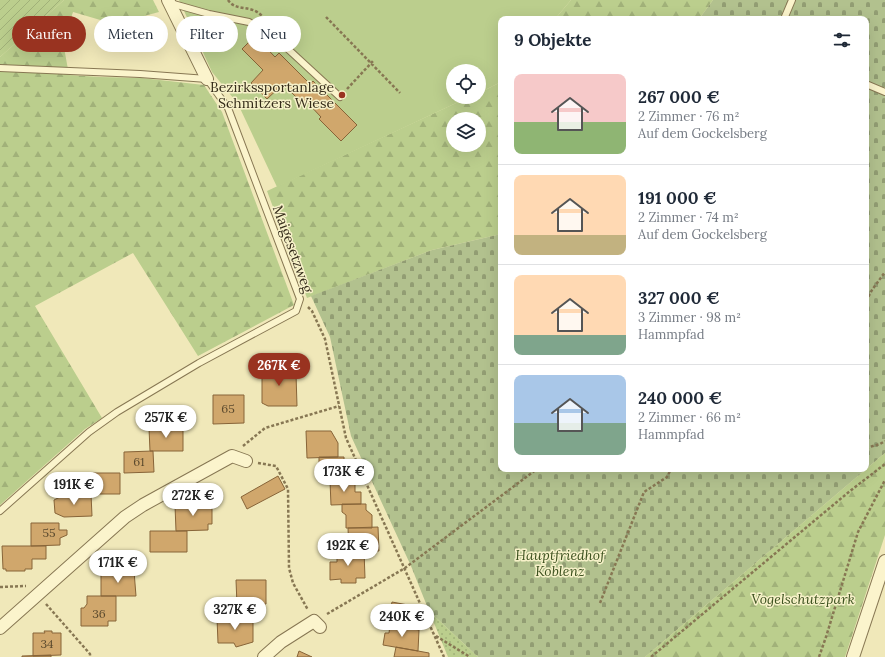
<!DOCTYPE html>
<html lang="de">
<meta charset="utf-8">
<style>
:root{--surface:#fff;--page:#f2f2f3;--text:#1f2937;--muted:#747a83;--line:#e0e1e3;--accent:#993320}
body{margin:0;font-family:Lora,serif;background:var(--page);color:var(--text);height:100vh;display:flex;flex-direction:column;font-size:15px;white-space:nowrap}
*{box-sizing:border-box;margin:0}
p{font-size:13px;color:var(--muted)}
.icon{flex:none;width:22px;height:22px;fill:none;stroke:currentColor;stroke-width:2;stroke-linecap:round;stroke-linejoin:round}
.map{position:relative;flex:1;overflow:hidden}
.drawer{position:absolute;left:498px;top:16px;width:371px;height:456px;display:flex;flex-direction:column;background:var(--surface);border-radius:8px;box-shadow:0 4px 16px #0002}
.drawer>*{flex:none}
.banner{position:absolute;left:12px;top:16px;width:380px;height:36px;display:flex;gap:8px}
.buttons{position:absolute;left:446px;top:64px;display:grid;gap:8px}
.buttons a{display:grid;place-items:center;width:40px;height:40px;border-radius:50%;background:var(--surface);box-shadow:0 4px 16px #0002;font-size:20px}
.price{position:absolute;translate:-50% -34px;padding:0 9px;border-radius:14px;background:#fff;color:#222;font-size:13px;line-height:26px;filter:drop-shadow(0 1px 2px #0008)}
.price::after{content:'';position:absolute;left:50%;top:24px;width:12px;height:9px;margin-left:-6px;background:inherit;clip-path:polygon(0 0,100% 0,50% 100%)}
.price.on{background:var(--accent);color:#fff}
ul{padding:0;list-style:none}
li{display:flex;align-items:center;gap:12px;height:100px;padding:0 16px}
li+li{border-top:1px solid var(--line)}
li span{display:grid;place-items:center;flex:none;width:112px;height:80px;border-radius:8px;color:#555}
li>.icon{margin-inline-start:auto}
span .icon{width:48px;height:48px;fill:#fffc;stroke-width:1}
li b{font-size:17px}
h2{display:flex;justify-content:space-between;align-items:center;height:48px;padding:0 16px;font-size:17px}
.chip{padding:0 14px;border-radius:18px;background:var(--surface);box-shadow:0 4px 16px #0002;font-size:14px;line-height:36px}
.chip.on{background:var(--accent);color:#fff}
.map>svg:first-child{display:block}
.grass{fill:url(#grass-dots)}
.forest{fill:url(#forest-firs);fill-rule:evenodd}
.cemetery{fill:url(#cemetery-stones)}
.garden{fill:url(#garden-furrows)}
.pitch{fill:#bbce8d}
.building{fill:#d0a76c;stroke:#876438}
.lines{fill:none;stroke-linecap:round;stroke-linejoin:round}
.lane-casing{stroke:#877753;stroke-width:8}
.street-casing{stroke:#877753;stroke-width:14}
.path{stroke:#877753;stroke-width:2.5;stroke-dasharray:3 2;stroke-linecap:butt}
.lane{stroke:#fbf4cc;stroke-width:6}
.street{stroke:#fbf4cc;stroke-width:12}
.poi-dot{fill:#993320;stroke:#f7f1c9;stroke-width:1.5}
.labels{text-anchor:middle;stroke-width:3;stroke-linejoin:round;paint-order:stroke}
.number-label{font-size:12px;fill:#5b4a2e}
.poi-label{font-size:14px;fill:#342b19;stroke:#f7f1c9;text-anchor:end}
.street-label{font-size:14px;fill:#342b19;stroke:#f7f1c9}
.park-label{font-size:14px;font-style:italic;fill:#3d521f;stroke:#f7f1c9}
</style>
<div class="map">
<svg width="885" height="657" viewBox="0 0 885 657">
<defs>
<pattern id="grass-dots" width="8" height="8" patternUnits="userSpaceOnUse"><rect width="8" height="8" fill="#bbce8d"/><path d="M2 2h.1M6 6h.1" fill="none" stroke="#a1b179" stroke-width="1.8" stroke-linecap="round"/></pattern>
<pattern id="forest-firs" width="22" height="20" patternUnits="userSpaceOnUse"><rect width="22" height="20" fill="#bbce8d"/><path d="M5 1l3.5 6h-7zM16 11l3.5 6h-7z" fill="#a1b179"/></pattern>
<pattern id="cemetery-stones" width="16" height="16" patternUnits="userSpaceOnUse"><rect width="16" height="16" fill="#b2c18e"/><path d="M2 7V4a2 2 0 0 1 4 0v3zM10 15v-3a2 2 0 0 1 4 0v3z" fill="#929d73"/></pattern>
<pattern id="garden-furrows" width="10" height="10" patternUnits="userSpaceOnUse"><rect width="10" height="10" fill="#bbce8d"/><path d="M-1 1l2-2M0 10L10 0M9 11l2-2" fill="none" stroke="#a1b179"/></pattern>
</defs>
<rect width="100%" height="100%" fill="#f0e8b9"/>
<path class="grass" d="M429,611L478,657H448Z"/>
<path class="forest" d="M64,0H153L159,12L114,24L73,12L63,42L69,75L100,77L142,78L204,85L222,112L294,305L198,356L133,253L35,306L102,418L85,429L0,505V57Z
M571,0H713L699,19H555Z
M501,82V234L432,250L307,298L267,191L469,97H479V93ZM453,119H479V145H453Z
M885,453V535L845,657H645Z"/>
<path class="cemetery" d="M713,0H885V453L645,657H478L429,611L411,566L351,436L330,337L311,296L432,250L501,234V469H866V19H699Z"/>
<path class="garden" d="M0,0H64L0,57Z"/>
<path class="pitch" d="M179,0H571L555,19H501V82L479,93V71H453V97H469L277,187L238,104L212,72Z"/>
<path class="building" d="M255,36L275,57L279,53L310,84L313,81L357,125L341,141L319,119L321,117L306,101L303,104L283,84L267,99L251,83L263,70L242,49Z
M264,368H289L296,374L297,406H268L262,403V372Z
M213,395H244V423L213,424Z
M183,427V451H150L149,428Z
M306,431H331L338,443V457L307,458Z
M153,451L154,472L124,473V452Z
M319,457H344V469H350V480L319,481Z
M93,473H120V494H93Z
M278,476L285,489L247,509L241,497Z
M350,480H355V492H361V504L331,505L330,481Z
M91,494L92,516L64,517L55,513L54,500L64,495Z
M194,503L195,505H212V524H208V530L176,531L175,505H189Z
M342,504H366V510L372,515V528H346V515L342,512Z
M31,523H59V530H67V535L60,538V545L31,546Z
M378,527L379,551L349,552L348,528Z
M150,531H187V552H150Z
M2,546H46V559H32V569H25V571H6V569H3Z
M364,551L365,578H356V583H341V579L330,580V562H337V552Z
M126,569L128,571H134L136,596H101V575L105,571H118L120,570Z
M236,580H266V604L237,605Z
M87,596H116V621H108V626H81V608H84L87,604Z
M392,602L408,605L404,627L378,623L381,606L391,607Z
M217,618H253V642L236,647L234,643H218Z
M390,625L419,630L418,651L383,645L385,633H389Z
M44,631H52V633H61V655L33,656V633H45Z
M396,647L429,653V657H394Z
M299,651L312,657H297Z
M51,655V657H22V656Z"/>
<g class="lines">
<g class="lane-casing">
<path id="lane" d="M170,3L209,14L249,22L258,27L276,38L340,97
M784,19L792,0
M0,68L140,74L207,79L228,108L300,299L296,311L199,363L117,412L89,432L0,511
M866,84L885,92"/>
</g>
<g class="street-casing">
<path id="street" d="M168,0L207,79
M0,628L125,517L143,505L232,456L246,461
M264,657L281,642L314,621L320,627
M853,657L885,561"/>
</g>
<path class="path" d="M228,0C236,12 251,4 262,16
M326,17L400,93
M347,89L374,60
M866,301L872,290L885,272
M308,307L312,311L325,339L346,438L444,657
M243,446L265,428L339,406
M866,448L880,444L885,441
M258,463L276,466L288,489L289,568L293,583L308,610
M0,587L26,586
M600,603L644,492L667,477L671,469
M46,604L90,654V657
M327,614L405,568L537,469
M436,636L470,657
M651,657L850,491L885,464
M819,657L826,637L858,532L885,480"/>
<use href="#lane" class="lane"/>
<use href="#street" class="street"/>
</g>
<circle class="poi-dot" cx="342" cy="95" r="4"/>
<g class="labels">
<g class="number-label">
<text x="228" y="413">65</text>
<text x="139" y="466">61</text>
<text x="49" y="537">55</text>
<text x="99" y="618">36</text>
<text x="47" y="648">34</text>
</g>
<g class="poi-label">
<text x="334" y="92">Bezirkssportanlage<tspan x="334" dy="16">Schmitzers Wiese</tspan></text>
</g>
<g class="street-label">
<text transform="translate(293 249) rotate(70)" y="5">Maigesetzweg</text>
</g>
<g class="park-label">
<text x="560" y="560">Hauptfriedhof<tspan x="560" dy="16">Koblenz</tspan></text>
<text x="803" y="604">Vogelschutzpark</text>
</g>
</g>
</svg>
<div class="buttons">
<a><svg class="icon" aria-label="locate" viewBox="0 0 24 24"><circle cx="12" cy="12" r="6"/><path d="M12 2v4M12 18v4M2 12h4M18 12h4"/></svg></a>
<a><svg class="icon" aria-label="layers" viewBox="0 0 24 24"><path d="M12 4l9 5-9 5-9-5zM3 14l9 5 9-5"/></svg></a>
</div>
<b class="price on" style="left:279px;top:387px">267K €</b>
<b class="price" style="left:166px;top:439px">257K €</b>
<b class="price" style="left:344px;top:493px">173K €</b>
<b class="price" style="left:74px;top:506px">191K €</b>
<b class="price" style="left:193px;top:517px">272K €</b>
<b class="price" style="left:348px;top:567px">192K €</b>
<b class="price" style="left:118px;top:584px">171K €</b>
<b class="price" style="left:235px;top:631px">327K €</b>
<b class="price" style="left:402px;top:638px">240K €</b>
<div class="banner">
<a class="chip on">Kaufen</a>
<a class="chip">Mieten</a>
<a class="chip">Filter</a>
<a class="chip">Neu</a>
</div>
<section class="drawer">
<h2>9 Objekte<svg class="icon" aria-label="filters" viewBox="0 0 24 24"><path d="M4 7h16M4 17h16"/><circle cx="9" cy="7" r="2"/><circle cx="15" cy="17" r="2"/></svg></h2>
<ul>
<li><span style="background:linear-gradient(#f6c9c9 60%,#8fb573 0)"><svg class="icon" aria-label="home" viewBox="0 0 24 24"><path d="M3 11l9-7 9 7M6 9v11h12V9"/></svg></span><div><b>267 000 €</b><p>2 Zimmer · 76 m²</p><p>Auf dem Gockelsberg</p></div></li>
<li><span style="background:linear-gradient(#ffd9b3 75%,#c2b280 0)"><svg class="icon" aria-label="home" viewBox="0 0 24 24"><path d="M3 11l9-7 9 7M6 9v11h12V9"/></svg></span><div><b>191 000 €</b><p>2 Zimmer · 74 m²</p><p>Auf dem Gockelsberg</p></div></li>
<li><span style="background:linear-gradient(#ffd9b3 75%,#7fa58c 0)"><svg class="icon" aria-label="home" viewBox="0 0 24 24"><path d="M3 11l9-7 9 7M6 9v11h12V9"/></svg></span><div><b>327 000 €</b><p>3 Zimmer · 98 m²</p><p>Hammpfad</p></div></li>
<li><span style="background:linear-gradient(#a9c7e8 60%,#7fa58c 0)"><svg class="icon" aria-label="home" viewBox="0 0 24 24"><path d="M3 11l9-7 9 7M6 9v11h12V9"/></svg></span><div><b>240 000 €</b><p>2 Zimmer · 66 m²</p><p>Hammpfad</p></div></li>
</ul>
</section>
</div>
